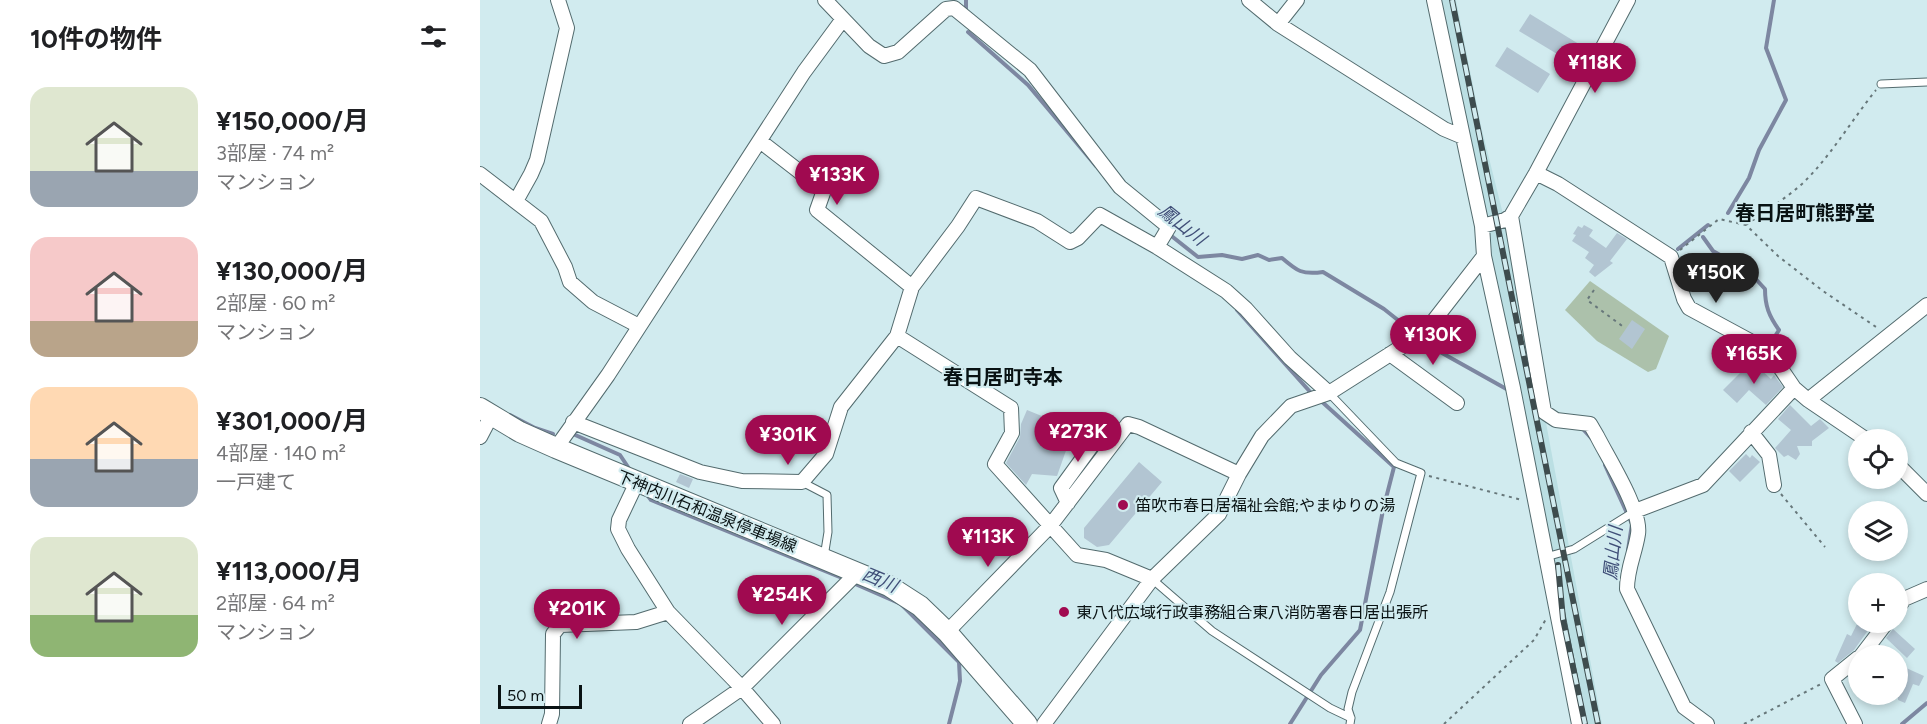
<!DOCTYPE html>
<html lang="ja">
<meta charset="utf-8">
<style>
:root{--surface:#fff;--page:#f6f6f6;--text:#202124;--muted:#757577;--accent:#a00a50}
body{margin:0;font-family:Figtree,"Noto Sans JP",sans-serif;background:var(--page);color:var(--text);height:100vh;display:flex;flex-direction:column;font-size:22px;white-space:nowrap}
*{box-sizing:border-box;margin:0}
p{font-size:20px;color:var(--muted)}
.icon{flex:none;width:33px;height:33px;fill:none;stroke:currentColor;stroke-width:2;stroke-linecap:round;stroke-linejoin:round}
.map{position:relative;flex:1;overflow:hidden}
.sheet{display:flex;flex-direction:column;background:var(--surface);width:480px}
.sheet>*{flex:none}
.fabs{position:absolute;left:1368px;top:429px;display:grid;gap:12px}
.fabs a{display:grid;place-items:center;width:60px;height:60px;border-radius:50%;background:var(--surface);box-shadow:0 3px 9px #0003;font-size:30px}
.scale{position:absolute;left:18px;bottom:15px;width:84px;box-sizing:border-box;padding-left:6px;border:3px solid #091213;border-top:0;font-size:16px;line-height:21px;white-space:nowrap;color:#091213;-webkit-text-stroke:4px #d1ebef;paint-order:stroke}
.price{position:absolute;translate:-50% -51px;padding:0 14px;border-radius:21px;background:var(--accent);color:#fff;font-size:20px;line-height:39px;filter:drop-shadow(0 2px 3px #0008)}
.price::after{content:'';position:absolute;left:50%;top:36px;width:18px;height:14px;margin-left:-9px;background:inherit;clip-path:polygon(0 0,100% 0,50% 100%)}
.price.active{background:#222;color:#fff}
ul{padding:0;list-style:none}
li{display:flex;align-items:center;gap:18px;height:150px;padding:0 30px}
li span{display:grid;place-items:center;flex:none;width:168px;height:120px;border-radius:18px;color:#555}
li>.icon{margin-inline-start:auto}
span .icon{width:72px;height:72px;fill:#fffc;stroke-width:1}
li b{font-size:26px}
h2{display:flex;justify-content:space-between;align-items:center;height:72px;padding:0 30px;font-size:26px}
main{display:flex;flex:1;min-height:0}
.map>svg:first-child{display:block}
.built{fill:#bbdfe3}
.green{fill:#acc1ab}
.lines{fill:none;stroke-linecap:round;stroke-linejoin:round}
.stream{stroke:#7d87a1;stroke-width:4}
.building{fill:#b2c5d2}
.lane-casing{stroke:#536b6e;stroke-width:9}
.street-casing{stroke:#536b6e;stroke-width:16}
.secondary-casing{stroke:#536b6e;stroke-width:22}
.path{stroke:#67777a;stroke-width:2;stroke-dasharray:3 4.5;stroke-linecap:butt}
.lane{stroke:#fff;stroke-width:7}
.street{stroke:#fff;stroke-width:14}
.secondary{stroke:#fff;stroke-width:20}
.rail-casing{stroke:#3e4c4e;stroke-width:6}
.rail{stroke:#d1ebef;stroke-width:4;stroke-dasharray:11;stroke-linecap:butt}
.poi-dot{fill:#a00a50;stroke:#d1ebef;stroke-width:2}
.labels{text-anchor:middle;stroke-width:4.5;stroke-linejoin:round;paint-order:stroke}
.poi-label{font-size:16px;fill:#091213;stroke:#d1ebef;text-anchor:start}
.street-label{font-size:16px;fill:#091213;stroke:#d1ebef}
.water-label{font-size:18px;font-style:italic;fill:#404f78;stroke:#d1ebef}
.quarter-label{font-size:20px;font-weight:bold;fill:#091213;stroke:#d1ebef}
</style>
<main>
<section class="sheet">
<h2>10件の物件<svg class="icon" aria-label="filters" viewBox="0 0 24 24"><path d="M4 7h16M4 17h16"/><circle cx="9" cy="7" r="2"/><circle cx="15" cy="17" r="2"/></svg></h2>
<ul>
<li><span style="background:linear-gradient(#dfe7d0 70%,#9aa5b1 0)"><svg class="icon" aria-label="home" viewBox="0 0 24 24"><path d="M3 11l9-7 9 7M6 9v11h12V9"/></svg></span><div><b>¥150,000/月</b><p>3部屋 · 74 m²</p><p>マンション</p></div></li>
<li><span style="background:linear-gradient(#f6c9c9 70%,#b9a48a 0)"><svg class="icon" aria-label="home" viewBox="0 0 24 24"><path d="M3 11l9-7 9 7M6 9v11h12V9"/></svg></span><div><b>¥130,000/月</b><p>2部屋 · 60 m²</p><p>マンション</p></div></li>
<li><span style="background:linear-gradient(#ffd9b3 60%,#9aa5b1 0)"><svg class="icon" aria-label="home" viewBox="0 0 24 24"><path d="M3 11l9-7 9 7M6 9v11h12V9"/></svg></span><div><b>¥301,000/月</b><p>4部屋 · 140 m²</p><p>一戸建て</p></div></li>
<li><span style="background:linear-gradient(#dfe7d0 65%,#8fb573 0)"><svg class="icon" aria-label="home" viewBox="0 0 24 24"><path d="M3 11l9-7 9 7M6 9v11h12V9"/></svg></span><div><b>¥113,000/月</b><p>2部屋 · 64 m²</p><p>マンション</p></div></li>
</ul>
</section>
<div class="map">
<svg width="1447" height="724" viewBox="0 0 1447 724">
<rect width="100%" height="100%" fill="#d1ebef"/>
<path class="built" d="M960,0H976L1001,126L1024,218L1064,412L1122,724H1100L1033,388L1005,218Z"/>
<path class="green" d="M1110,281L1189,336L1176,369L1168,372L1117,341L1085,310Z"/>
<g class="lines">
<path class="stream" d="M486,0V10
M488,32L548,85L616,166
M1248,213L1269,178L1279,150L1306,100L1286,48L1294,0
M689,234L718,257L742,255L762,259L778,255L789,260L802,258C817,271 822,275 843,272L904,309L953,348L1030,391
M1223,237L1233,251L1240,255L1251,261L1260,262L1285,289C1285,306 1289,316 1299,330L1292,341L1291,349
M1198,249L1228,225
M757,310L832,394
M30,415L55,428L73,434
M1101,427L1112,439
M93,434L140,455L150,470
M1125,465L1152,524L1148,550
M168,496L171,500L367,580
M373,583L421,604L479,662L480,681L469,724
M810,724L841,675L880,630L903,510L914,467L840,400
M1422,724L1447,703"/>
</g>
<path class="building" d="M1050,14L1107,49L1097,66L1039,31Z
M1027,47L1070,74L1058,93L1015,66Z
M1104,225L1113,230L1109,236L1126,248L1137,233L1147,239L1130,261L1133,263L1115,277L1109,272L1114,265L1105,258L1109,252L1092,241L1096,235L1093,234L1098,226L1102,228Z
M1152,320L1165,329L1152,349L1139,339Z
M1272,361L1291,379L1294,375L1303,387L1286,405L1269,390L1257,403L1243,390Z
M1310,405L1331,426L1340,419L1349,428L1332,441V446H1317L1320,454L1316,460L1308,455L1304,457L1295,448L1311,430L1298,419Z
M547,410L574,421L576,416L595,425L577,476L552,474L546,485L526,463L540,437L541,424Z
M1266,454L1270,458L1272,455L1280,462L1260,482L1249,471Z
M659,462L682,482L629,545L617,547L604,538V528Z
M200,474L213,479L209,488L196,482Z
M1378,622H1394L1374,650L1358,663L1355,661L1367,634L1371,636Z
M1413,629L1435,649L1427,658L1406,638Z
M1424,667L1444,676L1439,686L1433,684L1425,703L1418,700V682Z"/>
<g class="lines">
<g class="lane-casing">
<path id="lane" d="M1401,84L1447,82
M849,393L916,463L941,473L910,592L872,692L868,709L871,718L870,724
M322,482L347,495L348,532L344,557
M1066,557L1094,549L1155,511
M672,579L732,631L850,708L871,718"/>
</g>
<g class="street-casing">
<path id="street" d="M345,0L389,46L404,56L418,52L466,9L474,8L550,70L640,187L689,227L677,247
M769,0L798,24L964,129L983,137
M798,24L817,0
M280,141L338,186L343,193L337,210L432,287
M1056,173L1078,184L1191,257L1204,299L1209,308L1283,348L1297,363L1314,388L1328,400L1387,440
M0,174L61,221L85,267L90,282L113,302L159,326
M36,201L51,174L57,160L87,28L78,0
M1031,216L1064,412L1076,420L1110,424L1117,436C1128,458 1162,511 1158,534C1155,554 1147,568 1147,589L1204,707L1227,724
M1002,226L1025,220L1031,216L1056,173L1148,0
M1004,256L1033,388L1099,724
M417,336L531,408L532,433L515,464L597,555L626,560L672,579L564,724
M910,354L977,403
M1328,400L1447,305
M93,422L220,472L262,481L322,482L346,454L361,407L417,336L432,287L478,226L496,198L557,221L590,242L598,238L620,215L677,247L746,291L766,309L810,358L849,393
M1271,432L1289,455L1294,485
M0,437L11,416
M76,448L128,375L324,72L363,19
M1418,465L1447,494
M157,482L139,520L138,529L148,549L188,612L262,688L293,724
M588,503L581,488L613,444L632,443
M1155,511L1223,485L1314,388
M672,579L739,514L759,474L782,436L811,406L849,393L926,344L952,323L1004,256L1002,226L954,0
M1418,608L1424,599L1447,589
M467,632L570,526L648,424L659,427L759,474
M1381,656L1407,622
M69,724L72,714L73,634L80,625L156,622L188,612
M210,724L262,688L378,572
M1375,724L1352,679L1378,658"/>
</g>
<g class="secondary-casing">
<path id="secondary" d="M0,408L40,432L76,448L409,586L440,606L467,632L547,724"/>
</g>
<path class="path" d="M1266,225C1284,212 1305,199 1322,184C1351,156 1371,121 1396,90
M1200,250L1239,219L1266,225L1298,256L1343,291L1399,329
M1114,290L1107,300L1145,328
M949,476L1042,500
M1301,494L1345,547
M964,724L1054,640L1066,619
M1264,724L1341,684"/>
<use href="#lane" class="lane"/>
<use href="#street" class="street"/>
<use href="#secondary" class="secondary"/>
<g class="rail-casing">
<path id="rail" d="M972,0L1118,724
M1078,565L1083,619L1105,724"/>
</g>
<use href="#rail" class="rail"/>
</g>
<g class="poi-dot">
<circle cx="643" cy="505" r="6"/>
<circle cx="584" cy="612" r="6"/>
</g>
<g class="labels">
<g class="poi-label">
<text x="655" y="511">笛吹市春日居福祉会館;やまゆりの湯</text>
<text x="596" y="618">東八代広域行政事務組合東八消防署春日居出張所</text>
</g>
<g class="street-label">
<text transform="translate(227 511) rotate(22)" y="6">下神内川石和温泉停車場線</text>
</g>
<g class="water-label">
<text transform="translate(702 225) rotate(38)" y="6">鳳山川</text>
<text transform="translate(1133 553) rotate(-84)" y="6">鳳山川</text>
<text transform="translate(400 580) rotate(23)" y="6">西川</text>
</g>
<g class="quarter-label">
<text x="1325" y="220">春日居町熊野堂</text>
<text x="523" y="384">春日居町寺本</text>
</g>
</g>
</svg>
<div class="fabs">
<a><svg class="icon" aria-label="locate" viewBox="0 0 24 24"><circle cx="12" cy="12" r="6"/><path d="M12 2v4M12 18v4M2 12h4M18 12h4"/></svg></a>
<a><svg class="icon" aria-label="layers" viewBox="0 0 24 24"><path d="M12 4l9 5-9 5-9-5zM3 14l9 5 9-5"/></svg></a>
<a>+</a>
<a>−</a>
</div>
<div class="scale">50 m</div>
<b class="price" style="left:1115px;top:94px">¥118K</b>
<b class="price" style="left:357px;top:206px">¥133K</b>
<b class="price active" style="left:1236px;top:304px">¥150K</b>
<b class="price" style="left:953px;top:366px">¥130K</b>
<b class="price" style="left:1274px;top:385px">¥165K</b>
<b class="price" style="left:598px;top:463px">¥273K</b>
<b class="price" style="left:308px;top:466px">¥301K</b>
<b class="price" style="left:508px;top:568px">¥113K</b>
<b class="price" style="left:302px;top:626px">¥254K</b>
<b class="price" style="left:97px;top:640px">¥201K</b>
</div>
</main>
